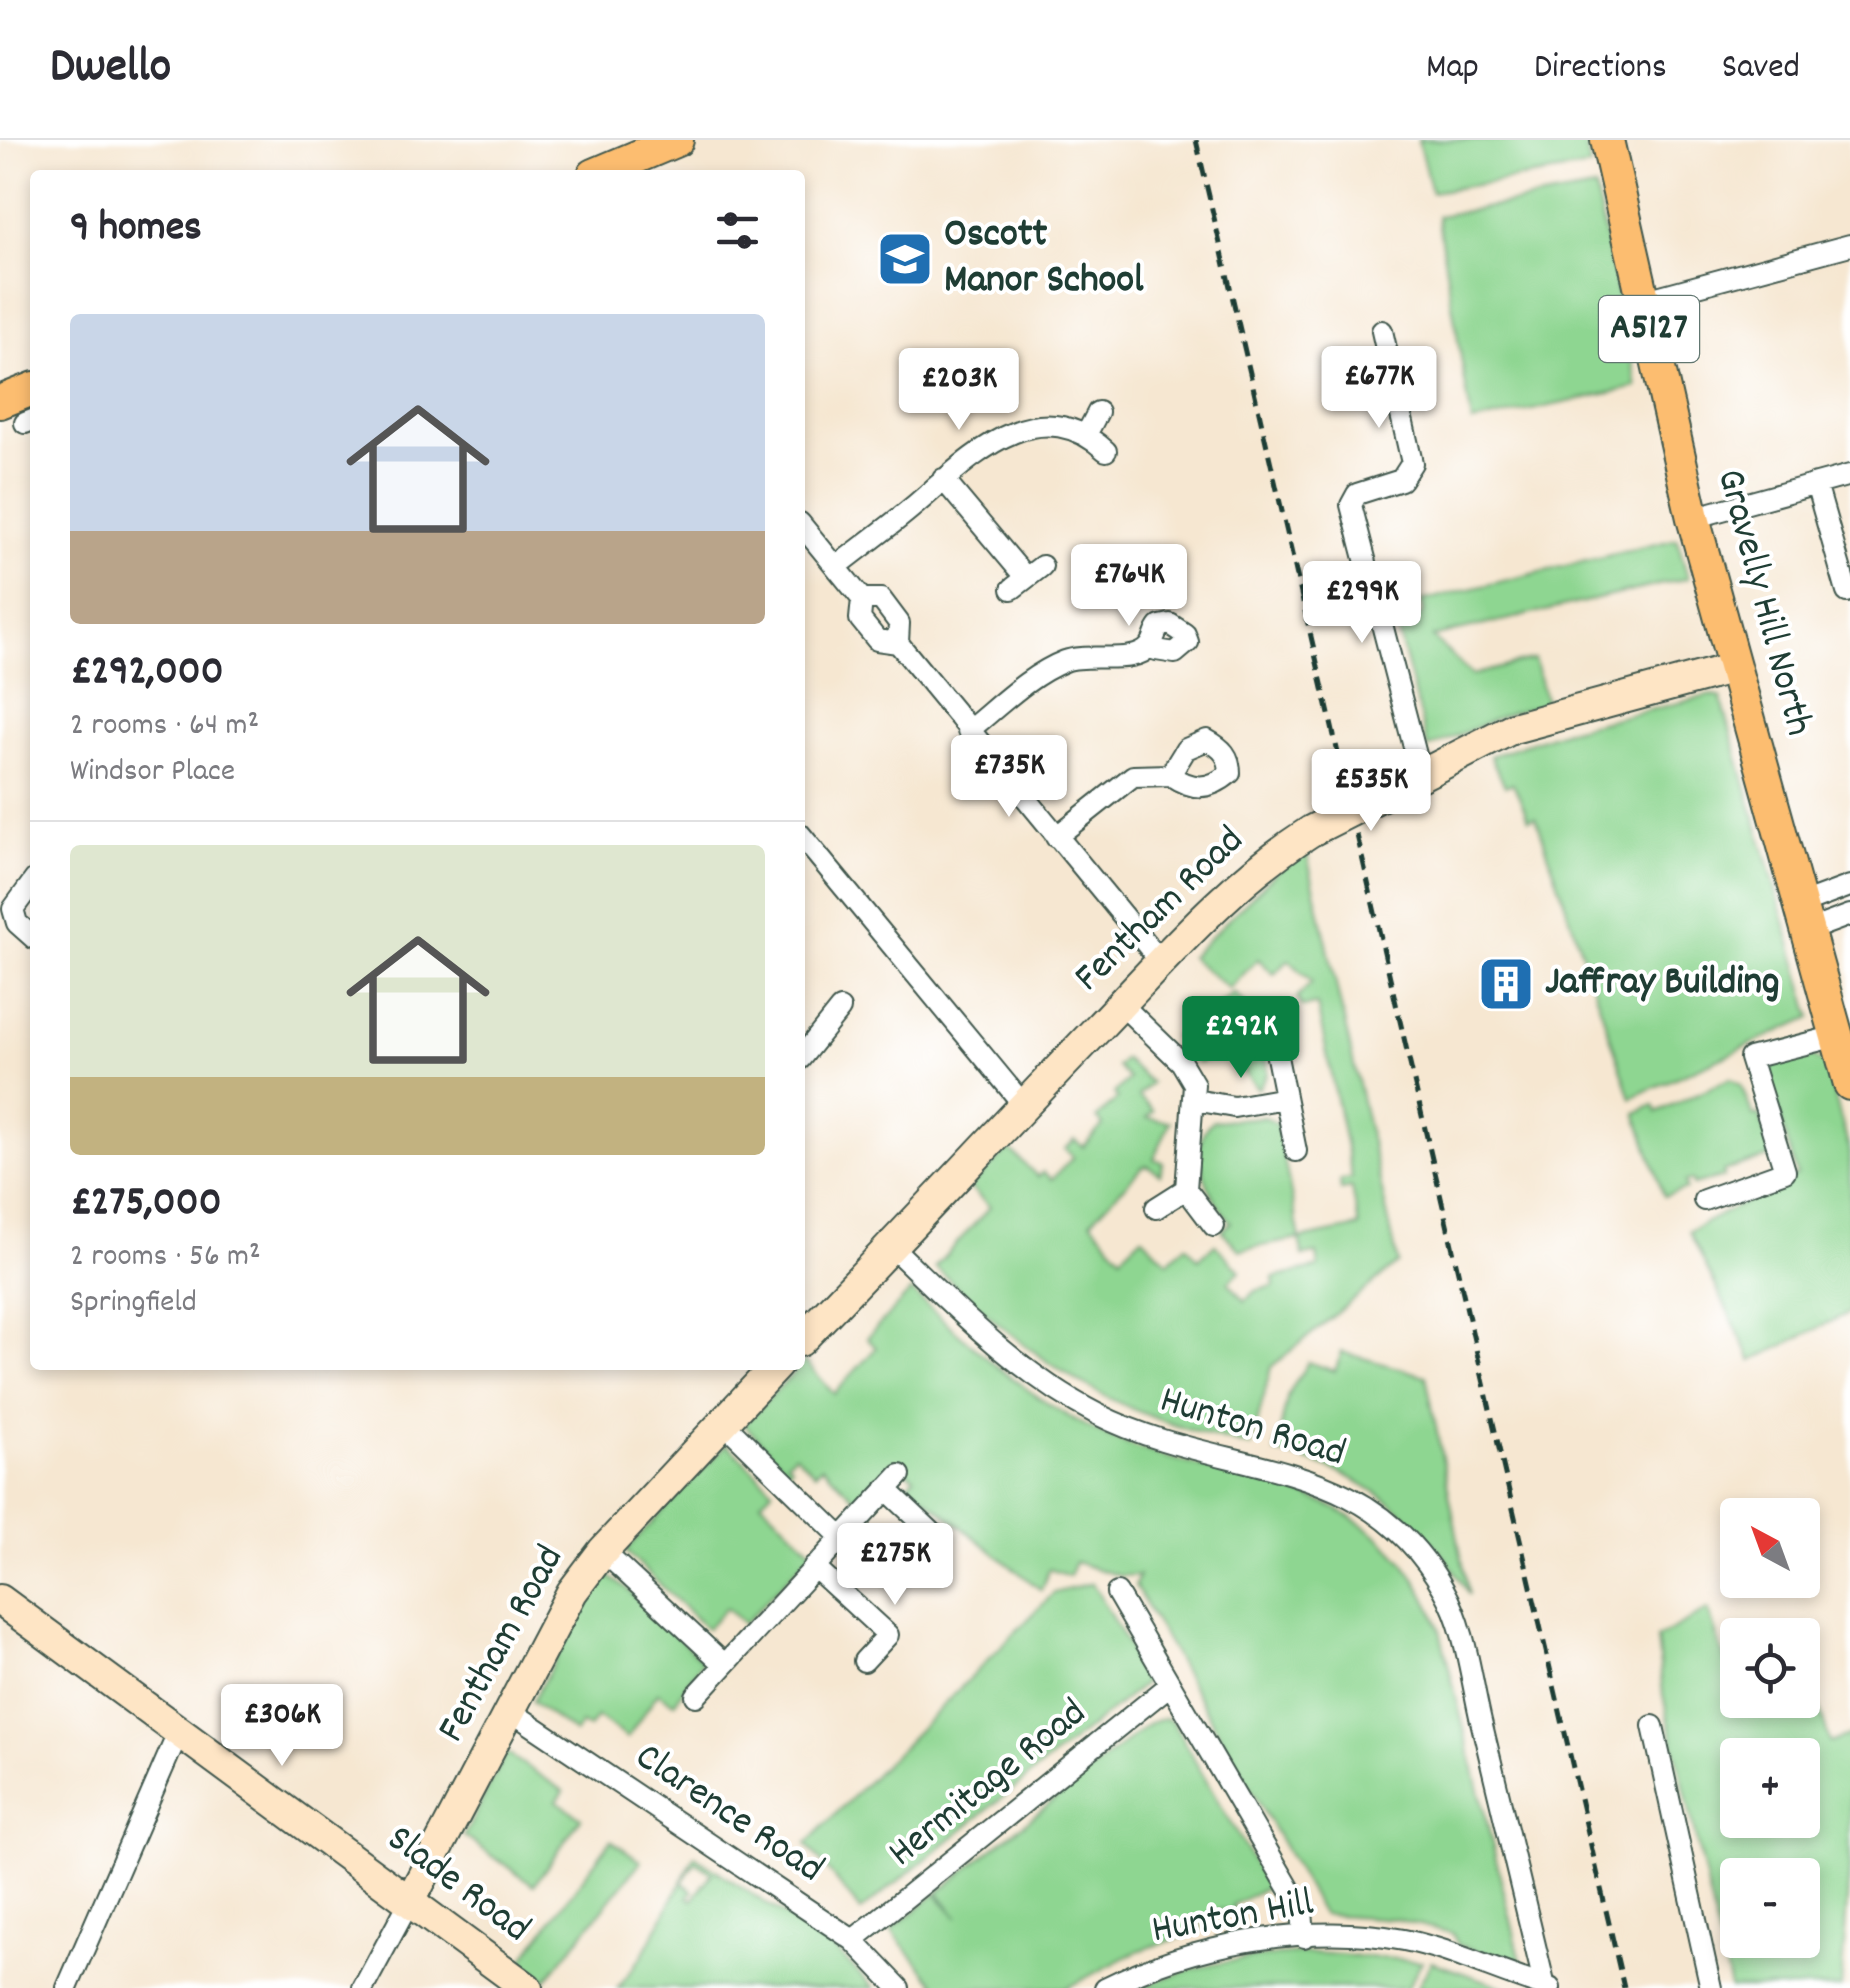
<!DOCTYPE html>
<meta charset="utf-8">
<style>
body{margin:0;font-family:Dekko,sans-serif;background:#f7f7f7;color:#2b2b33;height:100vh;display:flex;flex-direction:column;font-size:38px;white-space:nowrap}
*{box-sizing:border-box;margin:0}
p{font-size:32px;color:#7c7c81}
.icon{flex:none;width:55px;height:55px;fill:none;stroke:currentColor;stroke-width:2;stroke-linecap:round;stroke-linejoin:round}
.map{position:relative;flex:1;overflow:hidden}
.side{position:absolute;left:30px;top:30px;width:775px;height:1200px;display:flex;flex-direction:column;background:#fff;border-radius:10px;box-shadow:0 5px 15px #0003}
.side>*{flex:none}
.needle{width:65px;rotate:319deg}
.fabs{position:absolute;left:1720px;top:1358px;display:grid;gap:20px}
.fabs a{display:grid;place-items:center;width:100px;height:100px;border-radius:10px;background:#fff;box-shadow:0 5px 15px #0003;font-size:50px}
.price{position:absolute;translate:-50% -85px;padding:0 22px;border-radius:10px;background:#fff;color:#222;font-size:32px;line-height:65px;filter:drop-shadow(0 2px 5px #0008)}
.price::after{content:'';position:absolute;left:50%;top:60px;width:30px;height:22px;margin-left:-15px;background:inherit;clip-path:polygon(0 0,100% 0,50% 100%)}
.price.on{background:#0b8043;color:#fff}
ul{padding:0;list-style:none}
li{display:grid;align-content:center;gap:20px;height:530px;padding:0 40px}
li+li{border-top:2px solid #e1e1e2}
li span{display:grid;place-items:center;height:310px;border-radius:10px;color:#555}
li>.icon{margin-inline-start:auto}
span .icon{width:180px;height:180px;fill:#fffc;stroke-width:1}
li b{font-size:42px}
h2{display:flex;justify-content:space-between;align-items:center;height:120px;padding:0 40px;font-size:42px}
header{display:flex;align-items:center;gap:60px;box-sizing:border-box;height:140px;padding:0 50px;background:#fff;border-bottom:2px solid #e1e1e2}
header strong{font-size:48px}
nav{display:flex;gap:55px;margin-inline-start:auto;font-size:35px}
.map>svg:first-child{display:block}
</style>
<header>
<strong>Dwello</strong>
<nav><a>Map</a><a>Directions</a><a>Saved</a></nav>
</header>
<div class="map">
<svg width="1850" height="1848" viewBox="0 0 1850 1848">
<rect width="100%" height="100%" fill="#fff"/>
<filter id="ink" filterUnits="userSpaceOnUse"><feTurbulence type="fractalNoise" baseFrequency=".01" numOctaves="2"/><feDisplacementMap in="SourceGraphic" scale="20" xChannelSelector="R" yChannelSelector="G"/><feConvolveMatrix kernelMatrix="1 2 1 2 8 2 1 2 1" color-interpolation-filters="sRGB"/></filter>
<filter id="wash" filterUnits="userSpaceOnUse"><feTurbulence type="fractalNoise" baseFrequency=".0048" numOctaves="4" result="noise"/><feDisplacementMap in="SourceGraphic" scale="40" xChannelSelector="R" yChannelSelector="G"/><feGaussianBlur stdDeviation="2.25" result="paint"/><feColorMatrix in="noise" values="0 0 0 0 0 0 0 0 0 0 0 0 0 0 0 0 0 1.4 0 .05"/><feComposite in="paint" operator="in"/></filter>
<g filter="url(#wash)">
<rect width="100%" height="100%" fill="#f6e7d1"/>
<!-- green -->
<path fill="#8ed691" stroke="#568a62" stroke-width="2.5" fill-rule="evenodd" d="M1418 0H1585L1590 27 1431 52Z
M1595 49 1637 247 1472 283 1437 76Z
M1677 399 1688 438 1432 497 1472 535 1534 519 1546 563 1507 574 1428 608 1396 484 1418 478 1424 472 1421 461Z
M1712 555 1721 558 1812 877 1631 958 1536 677 1529 679 1513 643 1505 646 1490 616 1566 590Z
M1306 710 1398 1123 1271 1227 1251 1307C1103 1271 1045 1229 935 1127L990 1067 969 1047 1009 1009 1038 1037 1043 1032 1052 1039 1073 1017 1065 1009 1075 1000 1083 1007 1103 985 1097 978 1118 958 1114 954 1129 939 1117 927 1124 919 1151 943 1138 956 1153 971 1147 978 1170 982 1154 1019 1163 1022 1160 1034 1147 1025 1142 1027 1091 1081 1121 1116 1142 1096 1168 1122 1186 1105 1199 1119 1215 1104 1240 1131 1228 1142 1245 1161 1255 1151 1275 1146 1274 1138 1319 1127 1317 1114 1303 1116 1299 1099 1240 1110 1222 1091 1231 1082C1210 1060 1185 1006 1212 981L1264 977 1277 984 1300 1099 1359 1087 1352 1048 1341 1050 1340 1041 1352 1038 1317 865 1302 867 1297 858 1312 842 1289 820 1274 834 1258 819 1229 849 1190 817 1285 724Z
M1234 853 1257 876 1268 933 1258 949 1219 903 1199 923 1173 895 1184 901 1195 889 1201 894 1210 885 1203 877Z
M1810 915 1826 925 1850 1012V1172L1752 1221 1689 1091 1797 1035 1768 936 1774 925Z
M1731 938 1741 945 1753 976 1760 975 1772 1016 1723 1031 1724 1037 1693 1045 1692 1040 1685 1042 1686 1049 1664 1056 1636 973 1654 965 1657 972Z
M911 1151C969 1203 1022 1254 1092 1289 1222 1354 1379 1323 1439 1487L1522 1825 1458 1805 1452 1793 1395 1779 1322 1774 1135 1446 1139 1435 1120 1436 1075 1422 1069 1436 1049 1429 1041 1450 908 1344 914 1337 896 1322 858 1361 822 1326 815 1333 795 1314 787 1321 791 1326 788 1330 744 1284 805 1221 834 1254 876 1208 867 1198Z
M1342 1212 1426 1236 1469 1455C1426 1378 1361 1329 1275 1313L1288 1255 1308 1222 1335 1231Z
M727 1304 773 1349 761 1361 813 1411 744 1484 726 1468 706 1489 625 1411Z
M603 1433 625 1447 703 1521 674 1563 658 1553 627 1598 597 1577 589 1588 581 1584 575 1593 532 1562Z
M1092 1443 1142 1530 1144 1544 861 1771 806 1704 1054 1453Z
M1708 1470 1730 1536 1737 1534 1738 1560H1802L1803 1513 1830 1603 1850 1595V1718L1841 1848H1730L1663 1555 1657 1498ZM1738 1615H1802V1680H1738ZM1738 1735H1802V1800H1738Z
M1164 1578 1172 1581 1267 1747 1233 1765 1234 1770H1219L1199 1780 1201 1791 1138 1811 1066 1848H931L936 1844 891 1790 936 1754 958 1778 938 1752 1150 1583Z
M506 1613 564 1651 557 1661 581 1678 534 1745 464 1696Z
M611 1700 641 1721 546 1840 521 1822Z
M695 1716 833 1808 874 1848H618L643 1815ZM696 1722 712 1733 693 1760 688 1757 693 1751 682 1742Z
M1317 1813 1422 1821 1407 1848H1141C1196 1822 1257 1816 1317 1813Z
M1431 1822 1507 1848H1417Z"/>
</g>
<g filter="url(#ink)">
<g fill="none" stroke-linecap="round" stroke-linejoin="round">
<!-- street casing -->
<g stroke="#3f564c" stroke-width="24">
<path id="street" d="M1642 161 1850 105
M1382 191 1412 323 1401 340 1357 354 1351 365 1421 634
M1362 231 1389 225
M25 283 35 279
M1087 293 1098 272
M943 339 1026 438
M1816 344 1847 452
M1693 378 1850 335
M800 383 862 459 860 479 877 500 898 503 1161 822
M836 427C860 408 885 390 909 370 964 325 1033 244 1106 311
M1012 449 1042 426
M862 459H881L899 483 898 503
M968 591C998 567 1029 535 1065 521 1088 512 1135 526 1150 506 1155 500 1154 493 1160 486L1170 484 1185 494 1188 502 1175 513 1156 510 1152 505
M800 694 1022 963
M1056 697 1133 636 1170 635 1186 609 1207 600C1222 608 1230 616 1230 633 1209 651 1192 650 1170 635
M35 739 13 769 17 783 35 799
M1799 765 1850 746
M1807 791 1850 775
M1121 864 1181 922 1194 944 1186 1049 1214 1086
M1275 907 1296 1011
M800 919 840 869
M1195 960 1234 967 1285 958
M1704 1060 1785 1031 1750 918 1837 896
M1156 1068 1186 1049
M892 1107C956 1168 1017 1233 1097 1274 1222 1338 1366 1309 1444 1450 1466 1488 1471 1539 1481 1581 1502 1670 1524 1758 1545 1847
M722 1281 841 1397
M886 1349 937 1397
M603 1411 724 1524
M814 1427 888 1495 864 1521
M1117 1453 1302 1770 1304 1797
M696 1556 900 1335
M509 1570 853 1800 899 1848
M1653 1586 1711 1848
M853 1800 1170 1545
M67 1848 179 1591
M363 1848 411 1759
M1105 1848C1191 1804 1307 1782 1404 1800 1454 1810 1501 1834 1550 1848"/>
</g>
<!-- secondary casing -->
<g stroke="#3f564c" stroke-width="34">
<path id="secondary" d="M1404 644 1513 588 1734 528
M800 1201C901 1097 999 991 1099 887 1166 817 1229 743 1311 691
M0 1460 527 1848
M411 1759 572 1452 603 1411 777 1225"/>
</g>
<!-- primary casing -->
<g stroke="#3f564c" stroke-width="36">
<path id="primary" d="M1607 0 1693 378 1850 944
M594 35 677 0
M0 262 35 248"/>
</g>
<!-- street -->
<use href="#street" stroke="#fff" stroke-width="20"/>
<!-- secondary -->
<use href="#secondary" stroke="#fee5c5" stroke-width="30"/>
<!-- primary -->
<use href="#primary" stroke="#fcbd6f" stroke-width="32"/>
<!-- rail -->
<path stroke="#1f3d34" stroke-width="5" stroke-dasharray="15 8" stroke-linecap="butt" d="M1196 0 1624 1848"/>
<!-- secondary-bridge casing -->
<g stroke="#3f564c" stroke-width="34" stroke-linecap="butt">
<path id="secondary-bridge" d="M1311 691 1404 644"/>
</g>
<!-- secondary-bridge -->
<use href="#secondary-bridge" stroke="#fee5c5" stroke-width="30"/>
</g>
</g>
<!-- icons -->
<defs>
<g id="school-square" transform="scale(2.875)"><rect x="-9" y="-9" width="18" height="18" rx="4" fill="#1f6fb2" stroke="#fff"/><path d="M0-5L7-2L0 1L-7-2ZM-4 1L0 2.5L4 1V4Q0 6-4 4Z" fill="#fff"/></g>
<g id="building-square" transform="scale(2.875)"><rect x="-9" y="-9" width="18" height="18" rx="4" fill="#1f6fb2" stroke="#fff"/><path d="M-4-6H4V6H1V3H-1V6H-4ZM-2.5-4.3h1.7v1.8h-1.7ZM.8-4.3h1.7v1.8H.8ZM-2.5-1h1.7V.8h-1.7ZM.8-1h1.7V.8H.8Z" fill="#fff"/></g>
</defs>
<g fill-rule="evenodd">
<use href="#school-square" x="905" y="119"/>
<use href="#building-square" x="1506" y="844"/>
</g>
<g text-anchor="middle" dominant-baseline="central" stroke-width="8" stroke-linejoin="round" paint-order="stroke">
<!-- shield labels -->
<rect fill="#fff" stroke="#627771" stroke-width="2.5" x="1599" y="156" width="100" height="66" rx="8"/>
<g font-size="38" font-weight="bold" fill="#1f3d34">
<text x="1649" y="189">A5127</text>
</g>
<!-- poi labels -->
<g font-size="40" font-weight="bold" fill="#1f3d34" stroke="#fff" text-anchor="start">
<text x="944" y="96">Oscott<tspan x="944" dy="46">Manor School</tspan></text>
<text x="1545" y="844">Jaffray Building</text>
</g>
<!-- street labels -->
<g font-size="40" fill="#1f3d34" stroke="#fff">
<text transform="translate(1762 463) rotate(75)">Gravelly Hill North</text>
<text transform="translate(1161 771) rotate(-44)">Fentham Road</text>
<text transform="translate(1252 1289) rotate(17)">Hunton Road</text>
<text transform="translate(503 1505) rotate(-61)">Fentham Road</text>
<text transform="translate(989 1645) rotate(-39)">Hermitage Road</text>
<text transform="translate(728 1675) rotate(34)">Clarence Road</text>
<text transform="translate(457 1746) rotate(37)">Slade Road</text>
<text transform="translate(1233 1779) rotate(-10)">Hunton Hill</text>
</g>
</g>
</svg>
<div class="fabs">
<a><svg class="needle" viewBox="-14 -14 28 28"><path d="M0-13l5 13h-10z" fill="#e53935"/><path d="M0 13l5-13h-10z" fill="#7c7c81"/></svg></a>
<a><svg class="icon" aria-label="locate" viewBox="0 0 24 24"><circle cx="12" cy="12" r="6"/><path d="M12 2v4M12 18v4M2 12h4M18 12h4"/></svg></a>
<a>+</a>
<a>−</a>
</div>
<b class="price" style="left:1379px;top:291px">£677K</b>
<b class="price" style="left:959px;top:293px">£203K</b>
<b class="price" style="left:1129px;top:489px">£764K</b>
<b class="price" style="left:1362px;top:506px">£299K</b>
<b class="price" style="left:1009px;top:680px">£735K</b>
<b class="price" style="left:1371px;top:694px">£535K</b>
<b class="price on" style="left:1241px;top:941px">£292K</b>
<b class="price" style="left:895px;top:1468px">£275K</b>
<b class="price" style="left:282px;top:1629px">£306K</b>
<section class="side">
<h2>9 homes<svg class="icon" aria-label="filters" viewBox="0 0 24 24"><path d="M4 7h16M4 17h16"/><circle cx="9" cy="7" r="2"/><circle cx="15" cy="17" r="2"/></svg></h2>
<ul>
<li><span style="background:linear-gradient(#c9d6e8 70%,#b9a48a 0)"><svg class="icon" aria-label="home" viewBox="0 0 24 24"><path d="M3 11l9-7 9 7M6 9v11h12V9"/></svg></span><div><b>£292,000</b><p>2 rooms · 64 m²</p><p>Windsor Place</p></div></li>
<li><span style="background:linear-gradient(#dfe7d0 75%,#c2b280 0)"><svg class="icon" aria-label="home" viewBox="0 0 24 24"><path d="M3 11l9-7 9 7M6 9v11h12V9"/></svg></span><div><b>£275,000</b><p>2 rooms · 56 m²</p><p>Springfield</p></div></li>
</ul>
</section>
</div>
